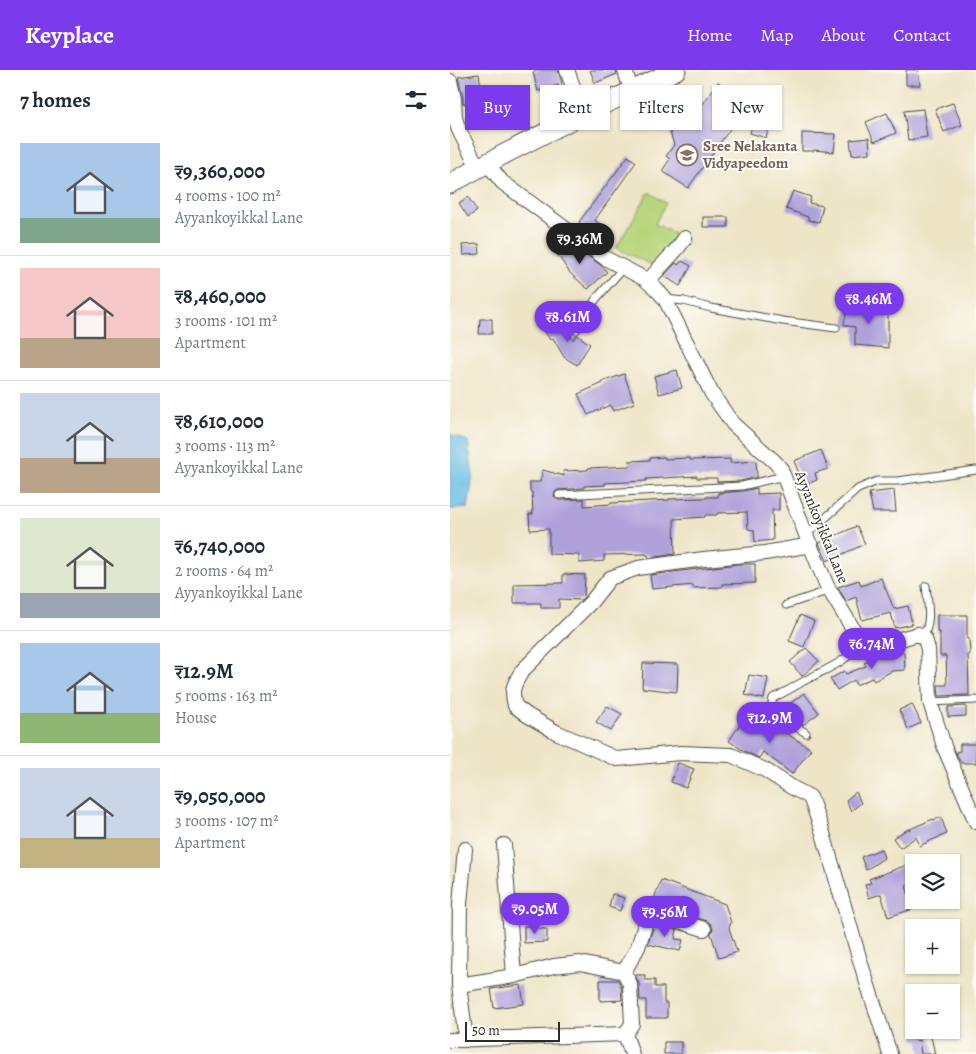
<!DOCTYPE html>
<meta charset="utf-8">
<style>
body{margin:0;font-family:Alegreya,serif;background:#f2f2f3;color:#1f2937;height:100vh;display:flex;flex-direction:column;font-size:19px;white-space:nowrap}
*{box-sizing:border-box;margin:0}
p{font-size:16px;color:#747a83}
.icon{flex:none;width:28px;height:28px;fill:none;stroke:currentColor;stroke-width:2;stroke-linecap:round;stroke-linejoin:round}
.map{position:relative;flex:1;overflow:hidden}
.sheet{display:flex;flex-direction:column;background:#fff;width:450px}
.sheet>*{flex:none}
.banner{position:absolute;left:15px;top:15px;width:435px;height:45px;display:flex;gap:10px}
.tools{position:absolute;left:455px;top:784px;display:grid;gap:10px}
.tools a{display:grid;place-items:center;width:55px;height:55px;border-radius:0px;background:#fff;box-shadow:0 1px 4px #0004;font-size:25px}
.scale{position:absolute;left:15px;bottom:12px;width:95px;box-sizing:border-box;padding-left:5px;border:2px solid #2b2b2b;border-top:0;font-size:14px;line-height:18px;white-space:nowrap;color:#2b2b2b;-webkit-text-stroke:4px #fdfcf7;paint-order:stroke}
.price{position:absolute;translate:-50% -42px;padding:0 11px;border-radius:18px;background:#7c3aed;color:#fff;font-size:16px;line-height:32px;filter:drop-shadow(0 1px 2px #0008)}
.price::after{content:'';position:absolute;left:50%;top:30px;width:15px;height:11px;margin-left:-8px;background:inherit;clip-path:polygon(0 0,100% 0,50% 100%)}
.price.selected{background:#222;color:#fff}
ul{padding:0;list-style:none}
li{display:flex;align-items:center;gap:15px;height:125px;padding:0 20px}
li+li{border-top:1px solid #e0e1e3}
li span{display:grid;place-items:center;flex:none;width:140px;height:100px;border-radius:0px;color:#555}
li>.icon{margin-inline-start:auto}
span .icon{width:60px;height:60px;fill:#fffc;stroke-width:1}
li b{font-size:21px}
h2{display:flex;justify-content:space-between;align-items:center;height:60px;padding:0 20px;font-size:21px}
.pill{padding:0 18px;border-radius:0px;background:#fff;box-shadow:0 1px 4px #0004;font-size:18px;line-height:45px}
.pill.selected{background:#7c3aed;color:#fff}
header{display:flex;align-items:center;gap:30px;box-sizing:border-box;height:70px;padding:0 25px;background:#7c3aed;color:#fff}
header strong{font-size:24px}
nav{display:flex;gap:28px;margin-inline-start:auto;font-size:18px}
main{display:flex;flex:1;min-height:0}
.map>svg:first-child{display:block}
</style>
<header>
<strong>Keyplace</strong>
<nav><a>Home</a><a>Map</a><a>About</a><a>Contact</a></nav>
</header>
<main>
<section class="sheet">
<h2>7 homes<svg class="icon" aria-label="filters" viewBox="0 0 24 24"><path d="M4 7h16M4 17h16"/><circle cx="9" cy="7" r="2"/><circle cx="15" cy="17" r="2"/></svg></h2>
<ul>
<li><span style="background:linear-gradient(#a9c7e8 75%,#7fa58c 0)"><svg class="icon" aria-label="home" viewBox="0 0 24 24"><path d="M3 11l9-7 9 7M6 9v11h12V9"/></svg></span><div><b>₹9,360,000</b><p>4 rooms · 100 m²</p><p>Ayyankoyikkal Lane</p></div></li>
<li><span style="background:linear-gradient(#f6c9c9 70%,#b9a48a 0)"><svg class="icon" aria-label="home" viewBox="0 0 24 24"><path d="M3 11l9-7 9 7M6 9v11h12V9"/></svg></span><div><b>₹8,460,000</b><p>3 rooms · 101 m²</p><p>Apartment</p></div></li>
<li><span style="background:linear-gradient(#c9d6e8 65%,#b9a48a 0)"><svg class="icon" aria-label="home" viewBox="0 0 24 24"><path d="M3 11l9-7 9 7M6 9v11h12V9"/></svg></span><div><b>₹8,610,000</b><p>3 rooms · 113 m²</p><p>Ayyankoyikkal Lane</p></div></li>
<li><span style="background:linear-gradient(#dfe7d0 75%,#9aa5b1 0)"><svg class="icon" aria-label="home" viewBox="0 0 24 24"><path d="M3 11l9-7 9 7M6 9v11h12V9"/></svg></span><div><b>₹6,740,000</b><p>2 rooms · 64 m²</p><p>Ayyankoyikkal Lane</p></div></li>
<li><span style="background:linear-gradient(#a9c7e8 70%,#8fb573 0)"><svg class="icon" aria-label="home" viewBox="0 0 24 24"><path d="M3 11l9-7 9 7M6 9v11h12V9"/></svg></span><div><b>₹12.9M</b><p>5 rooms · 163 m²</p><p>House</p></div></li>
<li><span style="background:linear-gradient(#c9d6e8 70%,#c2b280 0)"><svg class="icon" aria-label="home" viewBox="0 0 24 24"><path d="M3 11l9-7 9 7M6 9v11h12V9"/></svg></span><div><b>₹9,050,000</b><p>3 rooms · 107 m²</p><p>Apartment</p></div></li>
</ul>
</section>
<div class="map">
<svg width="526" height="984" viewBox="0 0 526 984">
<rect width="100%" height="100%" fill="#fdfcf7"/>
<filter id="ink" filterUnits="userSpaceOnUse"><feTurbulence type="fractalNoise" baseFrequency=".02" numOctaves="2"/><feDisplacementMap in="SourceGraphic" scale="10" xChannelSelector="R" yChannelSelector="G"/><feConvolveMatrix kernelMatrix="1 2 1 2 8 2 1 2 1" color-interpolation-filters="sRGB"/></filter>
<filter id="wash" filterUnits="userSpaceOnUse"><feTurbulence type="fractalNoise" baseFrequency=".0096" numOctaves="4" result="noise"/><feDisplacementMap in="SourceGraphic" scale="20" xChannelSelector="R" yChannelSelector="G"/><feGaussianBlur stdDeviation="1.12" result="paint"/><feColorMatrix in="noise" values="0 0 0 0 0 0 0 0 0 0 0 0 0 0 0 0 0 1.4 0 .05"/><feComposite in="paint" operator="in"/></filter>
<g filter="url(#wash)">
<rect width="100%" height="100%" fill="#eee5c7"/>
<!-- green -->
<path fill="#b7d57c" stroke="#718054" d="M199 122 216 133 205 154 228 165 204 196 166 178Z"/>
<!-- water -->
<path fill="#67bde4" stroke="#497488" d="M0 364 18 371 23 405 18 438 0 439Z"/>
<g id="blocks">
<!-- building -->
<path fill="#afa1da" d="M88 0H108L112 14 88 21 83 2Z
M140 0H166L167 4 145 13Z
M456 0H468L470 15H456Z
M29 4 36 46V56L21 57 20 33 13 34V27L8 7Z
M268 12 287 26 283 33 295 38 238 118 212 101 220 89 216 86 224 75 216 50 229 46 234 61Z
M503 33 512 55 494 62 485 39Z
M473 39 477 67 458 70 454 41Z
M437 43 446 63 424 72 416 52Z
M304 48 321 52 316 68 300 63Z
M352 63 386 64 384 82 364 80V81H352Z
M419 68 420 83 402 85 400 70Z
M178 86 186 92 145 150 154 159 145 167 129 152Z
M343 121 361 127 359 133 373 136 369 152 358 150V147L336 139Z
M18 127 27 141 18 147 9 133Z
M253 147H278V157H253Z
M116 170 152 196 157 202 138 219 120 203 105 181Z
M29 174 30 184 13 185 12 175Z
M232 191 241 196 230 216 214 206 226 193 228 195Z
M405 235H438V278L405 275V257L394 255 397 238 405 239Z
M30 249H42V264H29Z
M112 252 123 270 127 265 140 274 127 295 114 287 103 268 100 270 95 262Z
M227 300 232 318 209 324 204 306Z
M174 304 184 333 163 341 160 335 138 345 128 324 153 313 152 312Z
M371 380 378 399 365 403 367 410 354 415 344 391Z
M215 387V389L240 388V390L280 389V393L306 391 307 407 291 411 267 412V408H247V406L196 409V411L155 413V415L134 416V418L108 420 105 422 104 427 109 430 134 429V436L161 434V433L219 430V429L256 428V427H268V423L292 421 307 418V424L329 423V440H322L323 470 305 472 304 460 298 459 297 442 267 443V445H255V447L224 449 225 484 199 488 198 485H196V484L154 485V491L129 493V485L99 484V459L80 460 79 444H83L82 422H80V412H90L93 400 114 406 113 401 138 400V398L180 396 179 391 200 390V388Z
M444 420 446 442H423L419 423Z
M407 456 415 474 377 491 369 473Z
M288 494H305V513L272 514V517L243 518V515L202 519 200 505Z
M113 504 135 505 134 527 131 530 109 529V538H91V533H64V514L113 513Z
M431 508 444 539 458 536 462 554 445 558 441 543 412 550 406 527 396 531 388 517 409 510 411 516Z
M350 545 364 551 354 577 339 571Z
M487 545H517V569H519L520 584H518L519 625 489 626 488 615H497L496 586H490V562H487Z
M356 578 369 591 352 606 340 592Z
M454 582 455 600 442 601 424 611 422 608 406 615 404 610 387 620 380 609 394 601 396 604 416 596 414 593 430 584Z
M193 593 228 594 227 622 192 618Z
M299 605 318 608 314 629 295 625Z
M354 623 369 643 353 655 348 652 337 636Z
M462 634 471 653 458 659 449 640Z
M157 636 172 644 161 661 146 652Z
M516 636V646L498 647V637Z
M293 650 309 659 315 650 361 679 342 704 313 682 309 688 294 681 279 671Z
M510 674H526V693H511L506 683V682L510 681Z
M228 693 244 699 236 718 221 712Z
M406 722 411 733 401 741 396 730Z
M491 747 497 764 482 770 470 776 466 767 450 778 443 768 458 759V760L483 749V750Z
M431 779 434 788 416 800 411 787Z
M457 795 464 812 456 816 463 839 438 847 431 824 419 828 415 814 421 813 419 809Z
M211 810 275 834 281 853 279 858 287 882 269 888 261 864 263 858 260 853 257 851 202 834Z
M162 824 174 828 170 841 159 837Z
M205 853 227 860 225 869 233 870 230 881 198 874Z
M74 856H88L89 859H97V872L74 873Z
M185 905H195V910H205V917H214V933H217V948H196V930H190L189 913Z
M150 910H168L171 916 172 930 150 931Z
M71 915 74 934 44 938 41 919Z
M463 960H494V964L481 967 485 984H471L469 970 465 971Z
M214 972H231V984H214Z"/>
</g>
</g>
<g filter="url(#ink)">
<use href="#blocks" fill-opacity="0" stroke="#484742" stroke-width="1"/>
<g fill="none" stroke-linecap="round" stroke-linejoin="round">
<!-- service casing -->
<g stroke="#484742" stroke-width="9">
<path id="service" d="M215 229 234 231 261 238 333 251 386 258
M126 260 146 229 173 198
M109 425 292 416 334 406
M356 465 408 419 427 411H448L526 400
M336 535 380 520
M473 568C482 550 478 535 476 516
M480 632 526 630
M356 663 326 644C322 639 321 634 323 628 334 623 344 617 354 611 374 600 398 592 411 572"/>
</g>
<!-- minor casing -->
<g stroke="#484742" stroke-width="16">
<path id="minor" d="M117 0 133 44
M175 0 181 21
M0 11 4 29 5 48 9 60 23 88 29 97
M37 93 52 112 155 188 195 209 209 222 215 229 262 324 283 354 325 392 331 399 356 465 377 516 411 572 415 576 422 577 468 564 475 569 478 579 480 632 495 679 526 752
M198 212C209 196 225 184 235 168
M361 475 315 483 254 489 188 498 160 508 141 532 72 601C63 616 61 619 65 636L77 645 106 662 167 689 230 683 281 685 315 700 343 718 360 727 372 760 411 894 440 984
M54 775 64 906
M15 779 10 834 9 915 16 970
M174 902 188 877 198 846 203 843 254 859
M9 915 64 906 104 896 130 893 174 902 180 914 182 954 175 964 182 984
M0 970 175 964"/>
</g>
<!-- secondary casing -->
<g stroke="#484742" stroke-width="21">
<path id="secondary" d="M0 114C73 72 150 36 226 0"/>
</g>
<!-- service -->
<use href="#service" stroke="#fff" stroke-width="7"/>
<!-- minor -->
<use href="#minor" stroke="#fff" stroke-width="14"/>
<!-- secondary -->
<use href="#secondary" stroke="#fff" stroke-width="19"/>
</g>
</g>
<!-- icons -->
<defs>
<g id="school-ring" transform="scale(1.125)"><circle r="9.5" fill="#fdfcf7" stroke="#8d6e63" stroke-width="1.5"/><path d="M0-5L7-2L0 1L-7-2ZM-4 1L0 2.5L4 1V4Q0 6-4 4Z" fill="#8d6e63"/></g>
</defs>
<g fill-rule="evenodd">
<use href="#school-ring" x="237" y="85"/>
</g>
<g text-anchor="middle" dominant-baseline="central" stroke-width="4" stroke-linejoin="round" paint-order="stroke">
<!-- education labels -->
<g font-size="15" font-weight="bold" fill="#785e54" stroke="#fdfcf7" text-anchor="start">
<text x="253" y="76">Sree Nelakanta<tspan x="253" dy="17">Vidyapeedom</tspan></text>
</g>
<!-- street labels -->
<g font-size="15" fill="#2b2b2b" stroke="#fdfcf7">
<text transform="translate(372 457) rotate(68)">Ayyankoyikkal Lane</text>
</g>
</g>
</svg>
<div class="tools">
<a><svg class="icon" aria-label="layers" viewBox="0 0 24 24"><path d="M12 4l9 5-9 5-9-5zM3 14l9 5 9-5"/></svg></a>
<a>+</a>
<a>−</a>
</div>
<div class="scale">50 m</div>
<b class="price selected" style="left:130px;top:195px">₹9.36M</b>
<b class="price" style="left:419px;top:255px">₹8.46M</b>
<b class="price" style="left:118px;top:273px">₹8.61M</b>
<b class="price" style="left:422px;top:600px">₹6.74M</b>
<b class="price" style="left:320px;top:674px">₹12.9M</b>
<b class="price" style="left:85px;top:865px">₹9.05M</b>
<b class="price" style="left:215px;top:868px">₹9.56M</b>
<div class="banner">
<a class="pill selected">Buy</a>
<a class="pill">Rent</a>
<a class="pill">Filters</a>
<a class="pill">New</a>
</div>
</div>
</main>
